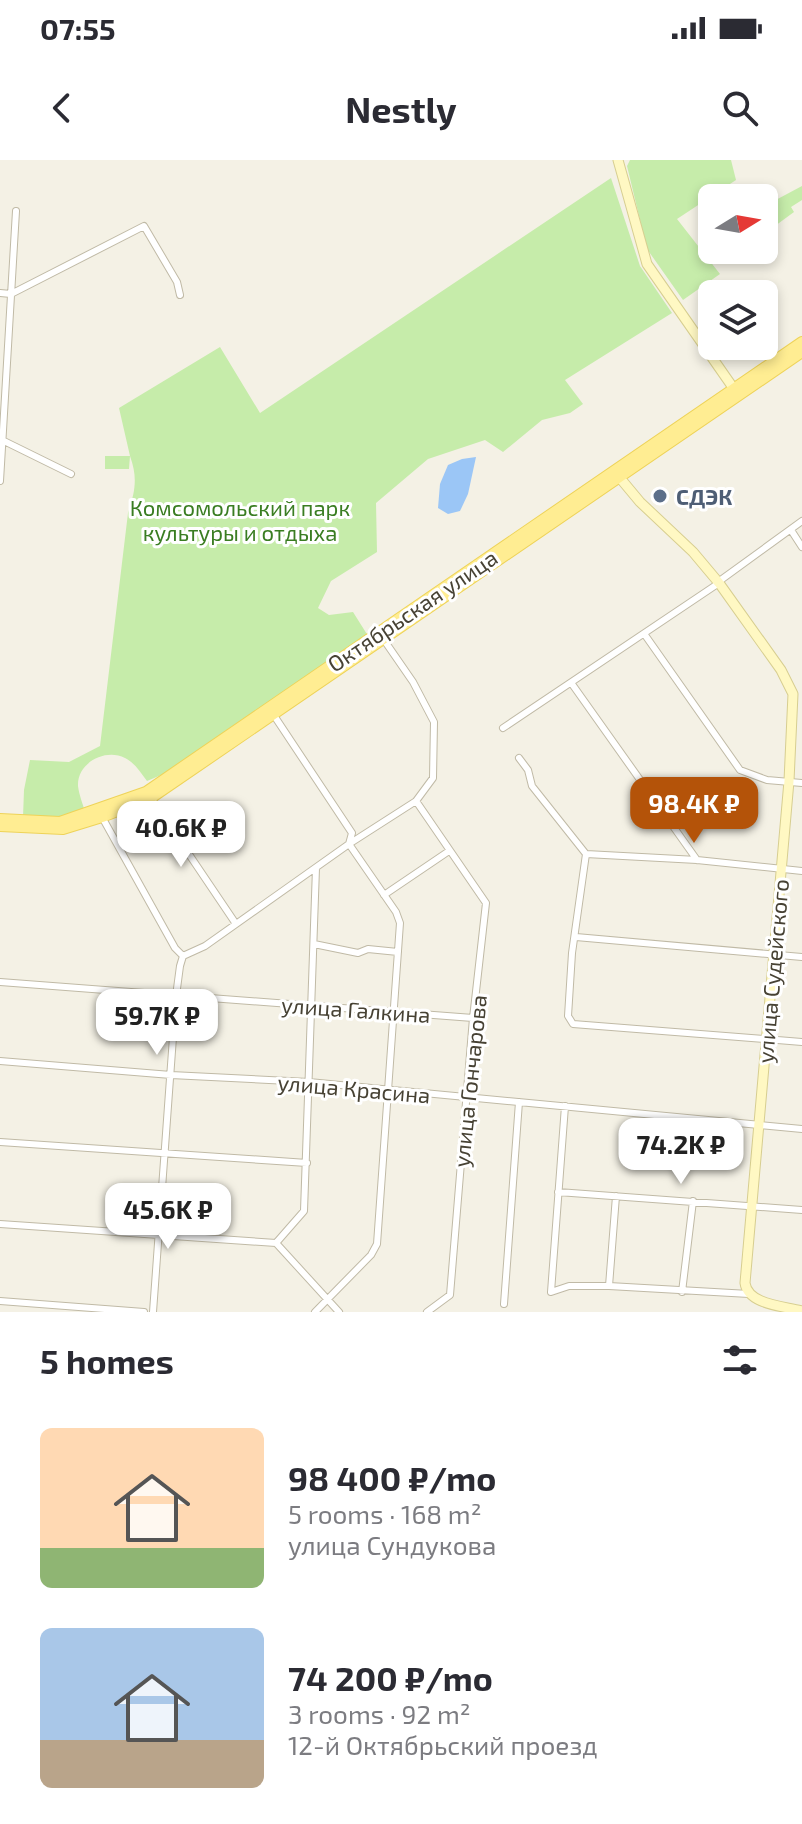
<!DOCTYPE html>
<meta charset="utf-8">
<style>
body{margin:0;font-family:"Exo 2",sans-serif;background:#f2f2f3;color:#2b2b33;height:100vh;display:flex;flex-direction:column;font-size:30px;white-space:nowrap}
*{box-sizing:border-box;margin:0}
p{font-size:26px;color:#7c7c81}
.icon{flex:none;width:44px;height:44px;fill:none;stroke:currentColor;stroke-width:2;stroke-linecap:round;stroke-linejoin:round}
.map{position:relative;height:1152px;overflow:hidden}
.side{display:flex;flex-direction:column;background:#fff;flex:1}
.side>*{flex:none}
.needle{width:52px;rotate:79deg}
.tools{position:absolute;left:698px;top:24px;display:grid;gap:16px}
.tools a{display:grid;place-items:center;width:80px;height:80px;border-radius:12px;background:#fff;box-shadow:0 4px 12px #0003;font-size:40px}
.price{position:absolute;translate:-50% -68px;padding:0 18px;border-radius:16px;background:#fff;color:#222;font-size:26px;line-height:52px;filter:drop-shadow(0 2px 4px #0008)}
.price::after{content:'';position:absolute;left:50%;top:48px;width:24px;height:18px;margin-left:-12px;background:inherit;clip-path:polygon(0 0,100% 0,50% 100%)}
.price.selected{background:#b45309;color:#fff}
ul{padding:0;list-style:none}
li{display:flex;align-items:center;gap:24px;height:200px;padding:0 40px}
li span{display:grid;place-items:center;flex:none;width:224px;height:160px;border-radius:12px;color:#555}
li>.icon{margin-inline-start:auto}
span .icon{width:96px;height:96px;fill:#fffc;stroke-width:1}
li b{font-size:34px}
h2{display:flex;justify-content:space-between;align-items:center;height:96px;padding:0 40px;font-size:34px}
.status{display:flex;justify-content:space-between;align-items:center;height:56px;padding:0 40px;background:#fff;direction:ltr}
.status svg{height:22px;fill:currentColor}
header{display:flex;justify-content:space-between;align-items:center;height:104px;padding:0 40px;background:#fff;font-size:36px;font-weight:700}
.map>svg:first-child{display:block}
</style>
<div class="status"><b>07:55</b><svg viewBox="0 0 49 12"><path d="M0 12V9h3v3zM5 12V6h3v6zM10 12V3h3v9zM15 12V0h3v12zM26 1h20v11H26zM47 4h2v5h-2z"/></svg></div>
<header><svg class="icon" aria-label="back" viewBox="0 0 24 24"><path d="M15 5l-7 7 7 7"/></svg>Nestly<svg class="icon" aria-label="search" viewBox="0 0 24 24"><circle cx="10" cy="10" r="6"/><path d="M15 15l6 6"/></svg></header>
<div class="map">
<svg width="802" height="1152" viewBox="0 0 802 1152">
<rect width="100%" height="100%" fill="#f4f1e5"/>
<!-- green -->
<path fill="#c6ecaa" d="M630 0H731L736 20 677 59 720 114 683 140 647 89 627 6Z
M611 18 640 106 672 153 565 220 583 244 570 253 542 260 503 292 485 280 428 299 376 343 377 392 331 421 318 448 329 455 353 452 370 479 241 560 166 613 147 621C141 613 135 603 125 598 105 588 77 603 78 626 79 635 83 644 85 652L60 659 23 657 24 630 30 600 69 602 100 586 128 353C135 332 138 318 130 296L129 309H105V296H130L119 248 220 187 260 253Z
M802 26V40L791 47 794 52 764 74V52L772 47V42Z"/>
<!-- water -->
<path fill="#9bc6f6" d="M476 297 468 334 460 351 448 354 438 348 440 324 448 305 462 299Z"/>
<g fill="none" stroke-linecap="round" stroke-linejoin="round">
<!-- street casing -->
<g stroke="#c0baa6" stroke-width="8">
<path id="street" d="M0 133 11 134 144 66 177 122 180 135
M4 281 71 314
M0 321 16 51
M791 370 802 387
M718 422 802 361
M645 475 740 610 767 620 802 623
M572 524 697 700
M273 554 352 673 349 684 396 752 400 763 377 1084 371 1095 315 1152
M503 568 719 423
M519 598 528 610 532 626 586 694 572 793 568 856 573 864 802 882
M151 638 236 764
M416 641 486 743 473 858 450 1135 427 1152
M102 657 175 788 183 796 180 806 176 836 153 1152
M586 694 697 700 802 711
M384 735 449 691
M576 777 802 797
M314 784 358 793 368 789 398 792
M183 796 205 786 349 684 416 641 433 618 434 562 413 522 384 480
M0 822 473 858
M0 901 171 915 309 922 802 969
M565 946 551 1132 569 1126H609L749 1134
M0 982 307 1003
M558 1032 802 1050
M0 1064 276 1083 339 1152
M276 1083 304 1051 316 708
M609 1126 616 1036
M682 1132 693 1041
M0 1141 144 1152
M504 1144 519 942"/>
</g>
<!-- secondary casing -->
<g stroke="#d7ce90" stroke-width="11">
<path id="secondary" d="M618 0 647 104 734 229
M620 318 640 342 693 392 719 423 781 510 793 534 789 621 745 1123C748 1145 784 1146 802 1151"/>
</g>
<!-- primary casing -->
<g stroke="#eed359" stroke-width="12">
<path id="primary" d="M0 659 60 662 146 632 802 182
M0 666 63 669 102 657 151 638 802 192"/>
</g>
<!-- street -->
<use href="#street" stroke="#fff" stroke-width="6"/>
<!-- secondary -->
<use href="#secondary" stroke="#fff8c3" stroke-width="9"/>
<!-- primary -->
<use href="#primary" stroke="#ffed92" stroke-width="10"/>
</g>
<!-- markers -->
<circle fill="#5c6f8a" stroke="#fff" stroke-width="3" cx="660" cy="336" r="8"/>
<g text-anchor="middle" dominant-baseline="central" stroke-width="6" stroke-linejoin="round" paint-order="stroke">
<!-- service labels -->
<g font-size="22" font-weight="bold" fill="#4e5e75" stroke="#fff" text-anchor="start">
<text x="676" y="336">СДЭК</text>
</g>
<!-- park labels -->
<g font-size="22" fill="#3a7d22" stroke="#fff">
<text x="240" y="347">Комсомольский парк<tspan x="240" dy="25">культуры и отдыха</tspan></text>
</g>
<!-- street labels -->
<g font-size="22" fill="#474234" stroke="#fff">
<text transform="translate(412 450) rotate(-34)">Октябрьская улица</text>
<text transform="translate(772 811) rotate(-85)">улица Судейского</text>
<text transform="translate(356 849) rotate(4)">улица Галкина</text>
<text transform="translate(469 921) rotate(-84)">улица Гончарова</text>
<text transform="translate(354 928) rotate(5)">улица Красина</text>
</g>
</g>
</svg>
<div class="tools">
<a><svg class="needle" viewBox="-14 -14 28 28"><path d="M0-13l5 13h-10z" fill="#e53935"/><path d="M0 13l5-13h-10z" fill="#7c7c81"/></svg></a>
<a><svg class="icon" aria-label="layers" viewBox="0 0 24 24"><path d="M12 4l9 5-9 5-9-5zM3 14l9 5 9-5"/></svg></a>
</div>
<b class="price selected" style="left:694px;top:685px">98.4K ₽</b>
<b class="price" style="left:181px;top:709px">40.6K ₽</b>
<b class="price" style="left:157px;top:897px">59.7K ₽</b>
<b class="price" style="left:681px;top:1026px">74.2K ₽</b>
<b class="price" style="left:168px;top:1091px">45.6K ₽</b>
</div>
<section class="side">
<h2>5 homes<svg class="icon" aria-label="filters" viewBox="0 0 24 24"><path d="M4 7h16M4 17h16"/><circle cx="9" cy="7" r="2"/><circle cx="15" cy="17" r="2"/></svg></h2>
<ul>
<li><span style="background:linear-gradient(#ffd9b3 75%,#8fb573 0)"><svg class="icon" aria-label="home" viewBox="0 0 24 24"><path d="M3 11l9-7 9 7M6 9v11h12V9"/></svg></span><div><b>98 400 ₽/mo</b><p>5 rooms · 168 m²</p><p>улица Сундукова</p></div></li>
<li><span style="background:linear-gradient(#a9c7e8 70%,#b9a48a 0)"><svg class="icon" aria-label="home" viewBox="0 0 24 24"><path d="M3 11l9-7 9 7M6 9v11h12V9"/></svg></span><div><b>74 200 ₽/mo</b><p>3 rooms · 92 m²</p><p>12-й Октябрьский проезд</p></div></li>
</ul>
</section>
